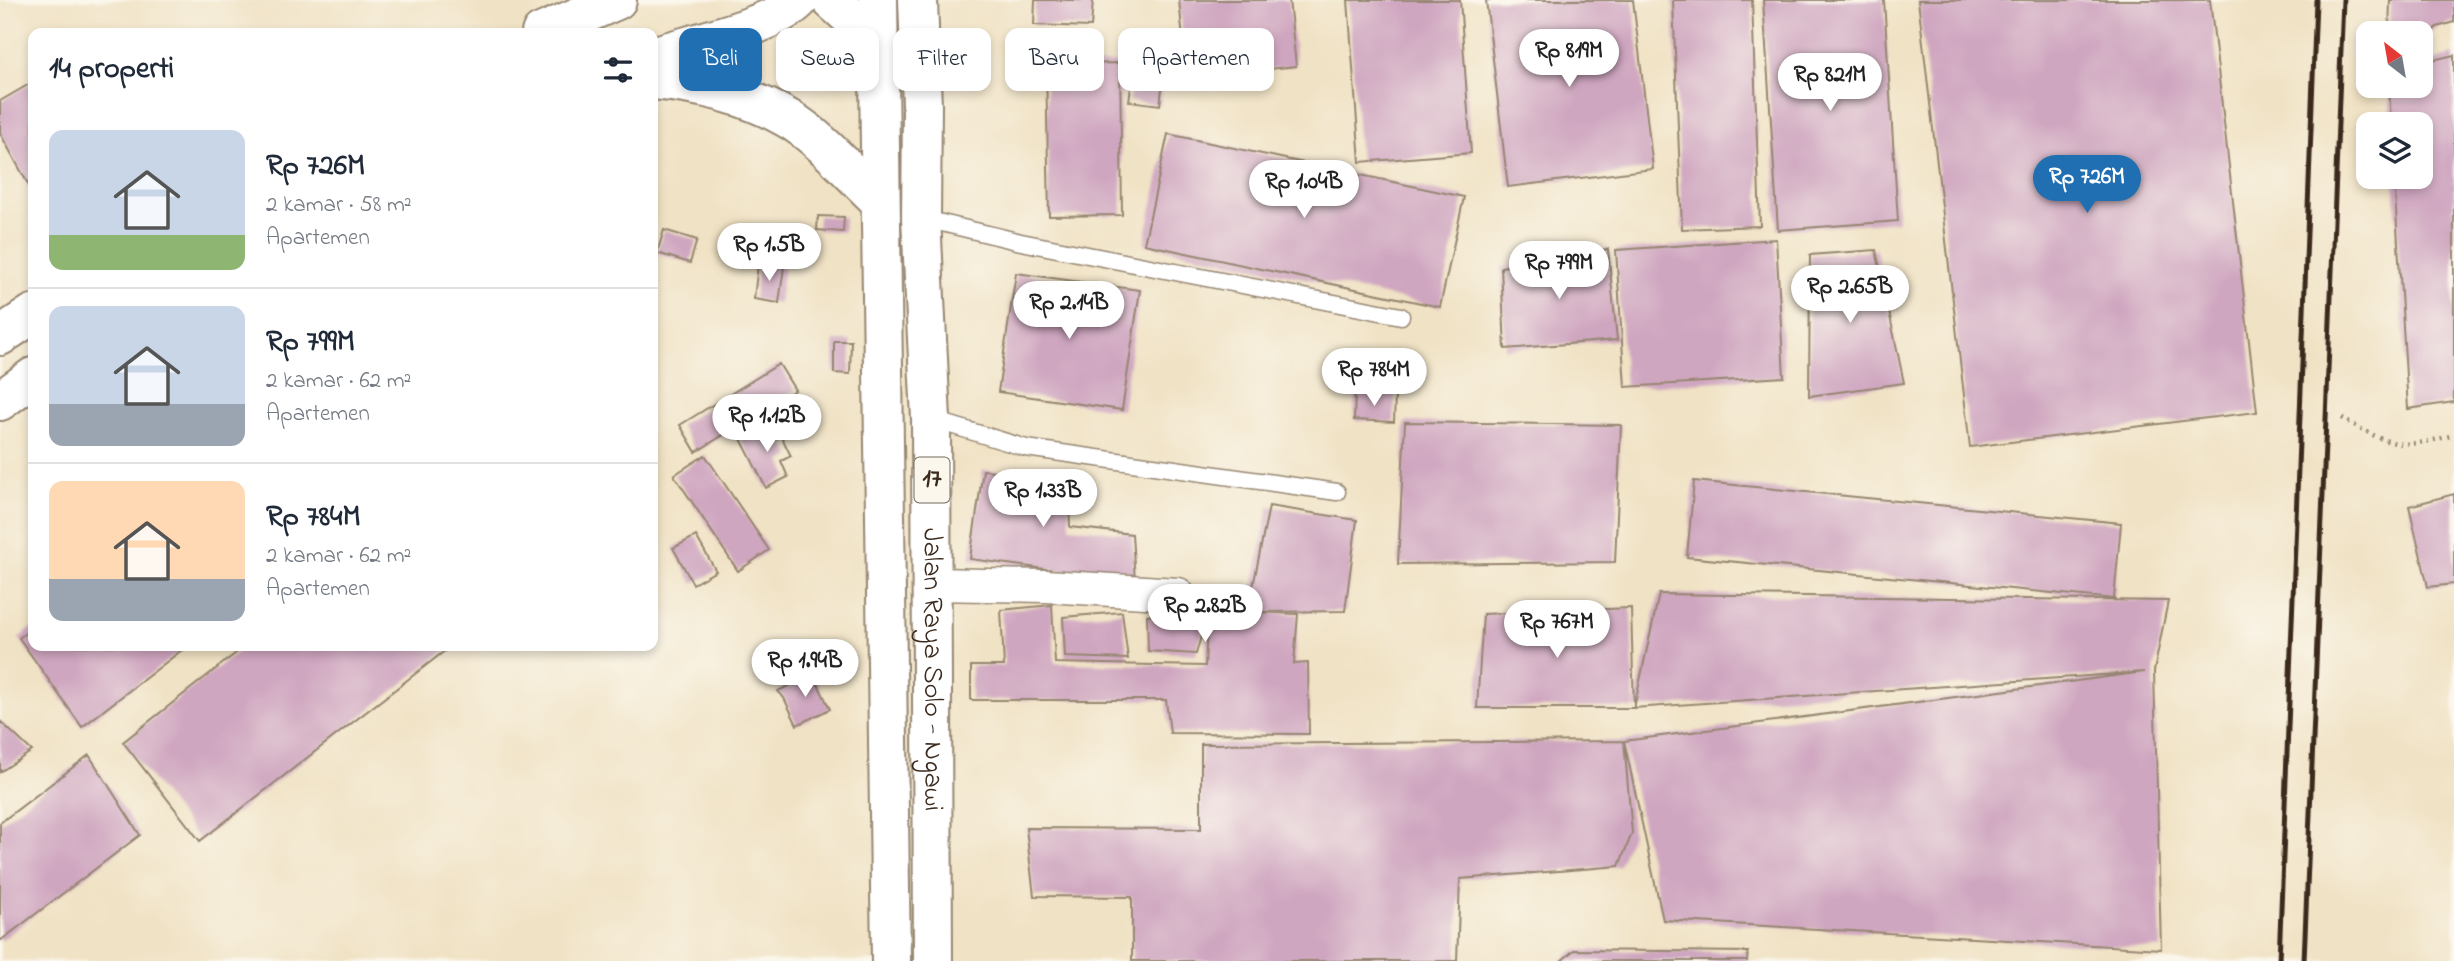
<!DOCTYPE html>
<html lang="id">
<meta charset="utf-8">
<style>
body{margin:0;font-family:"Indie Flower",sans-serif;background:#f2f2f3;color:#1f2937;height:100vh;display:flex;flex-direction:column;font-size:26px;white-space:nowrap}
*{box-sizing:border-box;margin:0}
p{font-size:23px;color:#747a83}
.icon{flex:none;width:38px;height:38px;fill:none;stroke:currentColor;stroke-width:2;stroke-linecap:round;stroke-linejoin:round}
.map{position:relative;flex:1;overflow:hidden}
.sheet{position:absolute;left:28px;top:28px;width:630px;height:623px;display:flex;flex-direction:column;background:#fff;border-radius:14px;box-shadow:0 4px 10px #0003}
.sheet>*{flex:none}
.banner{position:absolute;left:679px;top:28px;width:665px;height:63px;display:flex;gap:14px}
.needle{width:46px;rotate:329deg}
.tools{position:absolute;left:2356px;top:21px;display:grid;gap:14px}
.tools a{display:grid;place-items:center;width:77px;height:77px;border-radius:14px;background:#fff;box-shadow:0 4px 10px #0003;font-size:35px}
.price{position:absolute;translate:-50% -60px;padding:0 16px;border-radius:24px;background:#fff;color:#222;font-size:23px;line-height:46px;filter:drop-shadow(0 2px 4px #0008)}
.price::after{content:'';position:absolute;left:50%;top:42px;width:21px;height:16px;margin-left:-10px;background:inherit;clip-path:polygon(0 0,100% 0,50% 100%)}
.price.current{background:#1f6fb2;color:#fff}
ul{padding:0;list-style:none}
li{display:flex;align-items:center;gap:21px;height:175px;padding:0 21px}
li+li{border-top:2px solid #e0e1e3}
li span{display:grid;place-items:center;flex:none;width:196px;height:140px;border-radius:14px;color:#555}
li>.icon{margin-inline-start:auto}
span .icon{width:84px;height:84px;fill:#fffc;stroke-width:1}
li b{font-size:30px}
h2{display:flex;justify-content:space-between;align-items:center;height:84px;padding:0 21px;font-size:30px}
.chip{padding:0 24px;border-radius:14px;background:#fff;box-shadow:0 4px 10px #0003;font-size:24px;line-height:63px}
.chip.current{background:#1f6fb2;color:#fff}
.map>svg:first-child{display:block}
</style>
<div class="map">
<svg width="2454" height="961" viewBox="0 0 2454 961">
<rect width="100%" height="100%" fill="#fbf7ec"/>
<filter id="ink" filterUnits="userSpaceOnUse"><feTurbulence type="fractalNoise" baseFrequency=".0143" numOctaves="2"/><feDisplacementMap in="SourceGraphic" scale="14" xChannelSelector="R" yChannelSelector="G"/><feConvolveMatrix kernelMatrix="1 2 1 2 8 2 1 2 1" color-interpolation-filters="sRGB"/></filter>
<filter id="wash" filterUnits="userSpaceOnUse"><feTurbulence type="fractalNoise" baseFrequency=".00686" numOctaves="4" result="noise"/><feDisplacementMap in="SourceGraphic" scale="28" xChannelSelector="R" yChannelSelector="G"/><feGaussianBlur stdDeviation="1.57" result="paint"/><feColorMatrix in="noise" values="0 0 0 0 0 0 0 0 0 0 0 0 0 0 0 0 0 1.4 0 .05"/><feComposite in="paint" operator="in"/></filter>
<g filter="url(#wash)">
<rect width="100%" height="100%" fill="#f0e2c4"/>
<g id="blocks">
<!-- building -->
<path fill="#cfa6c0" d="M1035 0H1093L1091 27 1034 25Z
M1179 0H1289L1296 66 1187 78Z
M1348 0H1460L1471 153 1360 162Z
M1486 0H1633L1653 169 1508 187Z
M1673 0H1752L1760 226 1682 229Z
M1763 0H1884L1898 221 1778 230Z
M1918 0H2210L2257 412 1970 447Z
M2390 0H2454V22L2437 27 2420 42V33H2389Z
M2454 55V402L2408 409 2394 177H2420V124H2391L2389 86H2420V63Z
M1120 63 1122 215 1049 216 1046 65Z
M1134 68 1164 72 1160 105 1129 101Z
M33 82V193L0 133V101Z
M1168 134 1464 197 1440 307 1144 244Z
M818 216 844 217 843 232 817 230Z
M664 230 697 240 690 263 657 253Z
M1776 239 1784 377 1625 387 1616 250Z
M1608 249 1617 340 1505 349 1501 267Z
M1876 250 1904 383 1809 396 1810 255Z
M758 264 784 267 779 303 754 299Z
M1016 273 1140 290 1122 410 998 392Z
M834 341H851L850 374 834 373Z
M779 364 795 390 696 452 680 425Z
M1355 393 1395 395 1394 422 1354 420Z
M1405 422 1621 425 1615 562 1398 564Z
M768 423 776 439 781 436 791 456 781 461 788 477 766 488 740 437Z
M705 455 769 550 738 571 674 475Z
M983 470 1068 478 1070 527 1132 534 1135 581 970 559Z
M1694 481 2121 523 2114 599 1687 557Z
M2454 494V584L2428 587 2409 506Z
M1269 506 1357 520 1345 611 1258 612 1298 614 1294 664 1308 663 1309 734 1170 733 1166 700H971V666H1004L1001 610 1052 605 1055 663 1205 666 1208 611 1248 612Z
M696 536 716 571 693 584 673 548Z
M1659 594 2168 601 2154 671 2161 949 1663 920 1624 741 1632 833 1619 866 1460 879 1457 961H1132V897L1034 896 1026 828 1201 829V744L1624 741 2144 672 1634 708Z
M1631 608 1634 708H1477L1483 614Z
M1208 611 1196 654 1148 651 1147 615Z
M1122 612 1128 659 1065 657 1063 617Z
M33 627V646H187L82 727 19 638Z
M245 646H451L200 841 123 742Z
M813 674 830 709 797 725 784 698 778 691Z
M0 721 32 751 0 772Z
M89 755 140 835 0 941V823Z
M1574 950 1748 952 1747 961H1561Z"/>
</g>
</g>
<g filter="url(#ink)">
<use href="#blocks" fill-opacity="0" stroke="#968671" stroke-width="2"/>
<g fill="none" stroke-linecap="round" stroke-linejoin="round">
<!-- lane casing -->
<g stroke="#968671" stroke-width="19">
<path id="lane" d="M921 218 1021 242 1401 316
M931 419 1026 448 1337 492"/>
</g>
<!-- street casing -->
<g stroke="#968671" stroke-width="35">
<path id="street" d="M932 584 1046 586 1178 594"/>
</g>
<!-- highway casing -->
<g stroke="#968671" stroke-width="42">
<g id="highway">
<path d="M831 0 851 18 886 60"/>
<path d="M878 0 891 961"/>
<path id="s1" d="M918 0 922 106 921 218 931 419 933 961"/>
<path d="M541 33 617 0"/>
<path d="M653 56C690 44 774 26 799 0"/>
<path d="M653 80C699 84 747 95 787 118 818 135 853 176 880 201"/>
<path d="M0 336 33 314"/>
<path d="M0 401 33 377"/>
</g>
</g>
<!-- path -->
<path stroke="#968671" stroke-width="4.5" stroke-dasharray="2 5" stroke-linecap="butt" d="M2342 418C2393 447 2397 450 2454 435"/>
<!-- lane -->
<use href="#lane" stroke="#fff" stroke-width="16"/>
<!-- street -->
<use href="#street" stroke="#fff" stroke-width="32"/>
<!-- highway -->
<use href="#highway" stroke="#fff" stroke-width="38"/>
<!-- rail -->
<path stroke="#3b2a1e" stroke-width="5" d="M2279 961 2316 0
M2304 961 2343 0"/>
</g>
</g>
<g text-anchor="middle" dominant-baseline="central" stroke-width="6" stroke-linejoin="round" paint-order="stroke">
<!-- shield labels -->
<rect fill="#fbf7ec" stroke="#75685c" stroke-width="2" x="914.5" y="457.5" width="35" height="45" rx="5"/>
<g font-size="26" font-weight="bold" fill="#3b2a1e">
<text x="932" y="480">17</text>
</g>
<!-- street labels -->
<g font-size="28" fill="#3b2a1e" stroke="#fbf7ec">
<text stroke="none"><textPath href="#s1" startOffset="670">Jalan Raya Solo - Ngawi</textPath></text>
</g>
</g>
</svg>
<div class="tools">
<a><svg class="needle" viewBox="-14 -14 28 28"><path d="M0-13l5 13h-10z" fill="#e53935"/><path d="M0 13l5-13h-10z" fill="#747a83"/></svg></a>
<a><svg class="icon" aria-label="layers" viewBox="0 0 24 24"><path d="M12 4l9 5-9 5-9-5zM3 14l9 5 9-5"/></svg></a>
</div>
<b class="price" style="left:1569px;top:89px">Rp 819M</b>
<b class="price" style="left:1830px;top:113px">Rp 821M</b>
<b class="price current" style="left:2087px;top:215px">Rp 726M</b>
<b class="price" style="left:1304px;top:220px">Rp 1.04B</b>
<b class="price" style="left:769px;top:283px">Rp 1.5B</b>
<b class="price" style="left:1559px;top:301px">Rp 799M</b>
<b class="price" style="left:1850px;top:325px">Rp 2.65B</b>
<b class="price" style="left:1069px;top:341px">Rp 2.14B</b>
<b class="price" style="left:1374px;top:408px">Rp 784M</b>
<b class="price" style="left:767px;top:454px">Rp 1.12B</b>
<b class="price" style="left:1043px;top:529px">Rp 1.33B</b>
<b class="price" style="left:1205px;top:644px">Rp 2.82B</b>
<b class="price" style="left:1557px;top:660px">Rp 767M</b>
<b class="price" style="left:805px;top:699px">Rp 1.94B</b>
<div class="banner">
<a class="chip current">Beli</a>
<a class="chip">Sewa</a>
<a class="chip">Filter</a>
<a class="chip">Baru</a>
<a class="chip">Apartemen</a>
</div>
<section class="sheet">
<h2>14 properti<svg class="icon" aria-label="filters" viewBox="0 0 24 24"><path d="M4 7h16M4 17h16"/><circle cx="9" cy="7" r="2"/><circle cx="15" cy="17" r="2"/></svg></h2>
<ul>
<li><span style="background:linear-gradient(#c9d6e8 75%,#8fb573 0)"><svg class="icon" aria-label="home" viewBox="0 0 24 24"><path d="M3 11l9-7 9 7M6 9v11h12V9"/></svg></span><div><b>Rp 726M</b><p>2 kamar · 58 m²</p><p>Apartemen</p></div></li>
<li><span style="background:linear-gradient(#c9d6e8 70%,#9aa5b1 0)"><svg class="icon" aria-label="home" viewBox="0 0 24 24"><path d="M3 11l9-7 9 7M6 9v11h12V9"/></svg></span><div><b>Rp 799M</b><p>2 kamar · 62 m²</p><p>Apartemen</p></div></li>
<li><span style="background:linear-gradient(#ffd9b3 70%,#9aa5b1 0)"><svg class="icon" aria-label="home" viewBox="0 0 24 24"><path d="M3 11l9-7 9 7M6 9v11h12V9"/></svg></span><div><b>Rp 784M</b><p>2 kamar · 62 m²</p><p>Apartemen</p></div></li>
</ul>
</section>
</div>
